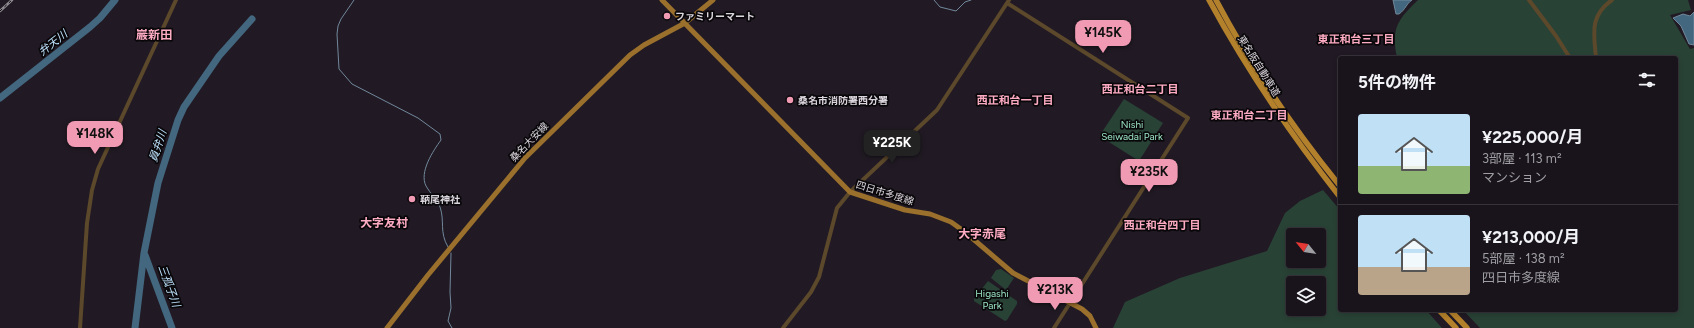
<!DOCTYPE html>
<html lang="ja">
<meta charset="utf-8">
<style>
body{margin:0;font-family:Figtree,"Noto Sans JP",sans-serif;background:#221d24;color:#f1f3f6;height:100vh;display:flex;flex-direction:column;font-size:15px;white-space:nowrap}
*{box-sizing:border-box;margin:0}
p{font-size:13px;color:#9f9ea3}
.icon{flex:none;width:22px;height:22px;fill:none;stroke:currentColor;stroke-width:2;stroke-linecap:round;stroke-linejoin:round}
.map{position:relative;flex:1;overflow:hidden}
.sheet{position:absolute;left:1338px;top:56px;width:340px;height:256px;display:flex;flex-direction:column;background:#19141b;border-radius:4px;box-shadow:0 2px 6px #0003,0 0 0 1px #37333a}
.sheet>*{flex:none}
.needle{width:26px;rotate:300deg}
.controls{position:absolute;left:1286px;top:228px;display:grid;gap:8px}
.controls a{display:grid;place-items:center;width:40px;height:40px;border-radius:4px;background:#19141b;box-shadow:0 2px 6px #0003,0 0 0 1px #37333a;font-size:20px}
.price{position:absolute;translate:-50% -34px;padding:0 9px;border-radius:8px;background:#f19ab3;color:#111;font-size:13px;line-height:26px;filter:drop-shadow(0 1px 2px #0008)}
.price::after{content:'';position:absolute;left:50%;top:24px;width:12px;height:9px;margin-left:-6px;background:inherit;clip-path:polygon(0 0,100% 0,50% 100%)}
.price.selected{background:#222;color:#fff}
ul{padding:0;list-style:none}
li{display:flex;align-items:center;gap:12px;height:100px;padding:0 20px}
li+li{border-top:1px solid #37333a}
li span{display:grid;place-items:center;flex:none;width:112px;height:80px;border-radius:4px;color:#555}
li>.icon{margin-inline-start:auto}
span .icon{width:48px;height:48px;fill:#fffc;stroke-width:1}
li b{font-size:17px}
h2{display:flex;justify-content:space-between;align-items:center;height:48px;padding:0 20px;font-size:17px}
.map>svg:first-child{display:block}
</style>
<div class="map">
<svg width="1694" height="328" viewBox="0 0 1694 328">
<rect width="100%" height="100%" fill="#211a24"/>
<!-- green -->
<path fill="#294236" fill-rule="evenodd" d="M1418 0H1688L1691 10 1670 15 1690 49 1694 48V328H1480L1463 310H1676V58H1397C1391 29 1397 20 1418 0Z
M1124 99 1163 123 1139 161 1101 137 1100 135Z
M1323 190 1340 210V310H1426L1442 328H1113L1125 302 1180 278 1267 251 1285 213 1300 201ZM1293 235H1319V261H1293ZM1293 283H1319V309H1293Z
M1001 269 1014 278 1006 290 991 278 996 270Z
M988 281 1017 301V304L1007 320 1005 321 974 301V299Z"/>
<!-- water -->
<path fill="#43677f" stroke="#71889b" d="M1393 0H1412C1406 4 1406 9 1399 14H1396Z
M1694 12V45L1689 44 1681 26 1673 18 1683 14 1690 16Z"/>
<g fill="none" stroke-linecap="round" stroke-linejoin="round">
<!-- stream -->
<path stroke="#71889b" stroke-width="1" d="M354 0 341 19 338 26 337 34 339 69 352 84 418 118 440 134 441 140C433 151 419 172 426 186 430 193 437 200 440 207 445 221 439 232 448 247
M934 0 940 7 956 11 965 2 971 0
M451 253 450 292 451 308 448 321 452 328"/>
<!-- river -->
<path stroke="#43677f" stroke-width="7" d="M0 98 90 27 100 18 115 0
M145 255 172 328
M135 328 144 253 158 183 178 120 184 107 219 56 252 19"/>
<!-- tertiary -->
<path stroke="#5c482a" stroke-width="4" d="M1529 0 1556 36 1570 58
M1007 3 1188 118 1054 328
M1596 58C1594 34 1589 16 1612 0
M80 328 87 223 92 190 98 169 176 0
M783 328 811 292 819 277 837 208 850 192 937 110 1009 0"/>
<!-- primary -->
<path stroke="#9a702c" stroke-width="5" d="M662 0 850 192 905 210 930 214 951 222 965 232 1013 273 1082 309 1090 316 1096 328
M387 328 428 275 525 158 630 55 644 45 685 23 713 0"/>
<!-- motorway -->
<path stroke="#b3802b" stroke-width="5.5" d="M1209 0C1247 70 1291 135 1340 197
M1216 0C1251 66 1293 128 1340 186
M1439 310 1456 328
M1450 310 1467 328"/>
<!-- rail casing -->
<g stroke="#928c94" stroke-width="2.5">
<path id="rail" d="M0 11 12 0"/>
</g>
<!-- rail -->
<use href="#rail" stroke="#09070a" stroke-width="1" stroke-dasharray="3" stroke-linecap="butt"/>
</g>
<!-- markers -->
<g fill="#f19ab3" stroke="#09070a" stroke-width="1.5">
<circle cx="667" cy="16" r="4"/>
<circle cx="790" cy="100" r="4"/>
<circle cx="412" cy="199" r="4"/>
</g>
<g text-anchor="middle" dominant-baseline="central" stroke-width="3.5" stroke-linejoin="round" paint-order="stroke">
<!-- poi labels -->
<g font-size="10" font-weight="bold" fill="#dbd6dd" stroke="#09070a" text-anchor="start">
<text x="675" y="16">ファミリーマート</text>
<text x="798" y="100">桑名市消防署西分署</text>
<text x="420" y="199">鞆尾神社</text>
</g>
<!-- street labels -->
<g font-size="10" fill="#dbd6dd" stroke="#09070a">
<text transform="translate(1259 66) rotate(58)">東名阪自動車道</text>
<text transform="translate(529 142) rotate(-46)">桑名大安線</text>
<text transform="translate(885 193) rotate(17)">四日市多度線</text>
</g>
<!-- park labels -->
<g font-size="10" fill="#9ae3c2" stroke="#09070a">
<text x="1132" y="124">Nishi<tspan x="1132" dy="12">Seiwadai Park</tspan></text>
<text x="992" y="293">Higashi<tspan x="992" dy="12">Park</tspan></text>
</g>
<!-- neighbourhood labels -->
<g font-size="11" font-weight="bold" fill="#fdabc2" stroke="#09070a">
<text x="1356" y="39">東正和台三丁目</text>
<text x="1140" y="89">西正和台二丁目</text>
<text x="1015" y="100">西正和台一丁目</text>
<text x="1249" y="115">東正和台二丁目</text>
<text x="1162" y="225">西正和台四丁目</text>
</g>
<!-- water labels -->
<g font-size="11" font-style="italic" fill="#bfe3fd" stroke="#09070a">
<text transform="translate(53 43) rotate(-38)">弁天川</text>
<text transform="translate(158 146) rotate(-72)">員弁川</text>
<text transform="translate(169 286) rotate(70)">三孤子川</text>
</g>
<!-- quarter labels -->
<g font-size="12" font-weight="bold" fill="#fdabc2" stroke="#09070a">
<text x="154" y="35">巖新田</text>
<text x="384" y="223">大字友村</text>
<text x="982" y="234">大字赤尾</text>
</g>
</g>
</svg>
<div class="controls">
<a><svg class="needle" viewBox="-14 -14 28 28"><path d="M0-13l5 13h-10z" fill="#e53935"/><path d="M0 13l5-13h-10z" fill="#9f9ea3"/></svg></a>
<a><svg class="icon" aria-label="layers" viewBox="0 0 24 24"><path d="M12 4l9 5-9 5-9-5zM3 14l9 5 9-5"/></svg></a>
</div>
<b class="price" style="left:1103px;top:54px">¥145K</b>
<b class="price" style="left:95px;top:155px">¥148K</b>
<b class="price selected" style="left:892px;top:164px">¥225K</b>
<b class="price" style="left:1149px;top:193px">¥235K</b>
<b class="price" style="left:1055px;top:311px">¥213K</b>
<section class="sheet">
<h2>5件の物件<svg class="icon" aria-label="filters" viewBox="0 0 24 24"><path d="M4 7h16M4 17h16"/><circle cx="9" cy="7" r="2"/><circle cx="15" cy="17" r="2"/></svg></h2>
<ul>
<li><span style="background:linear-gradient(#bfe0f5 65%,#8fb573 0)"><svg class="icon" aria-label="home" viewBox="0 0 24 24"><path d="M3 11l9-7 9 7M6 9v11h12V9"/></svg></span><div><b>¥225,000/月</b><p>3部屋 · 113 m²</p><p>マンション</p></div></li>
<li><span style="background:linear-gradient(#bfe0f5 65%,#b9a48a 0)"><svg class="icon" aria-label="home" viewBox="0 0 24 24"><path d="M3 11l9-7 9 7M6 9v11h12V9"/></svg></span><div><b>¥213,000/月</b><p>5部屋 · 138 m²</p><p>四日市多度線</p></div></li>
</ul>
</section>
</div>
